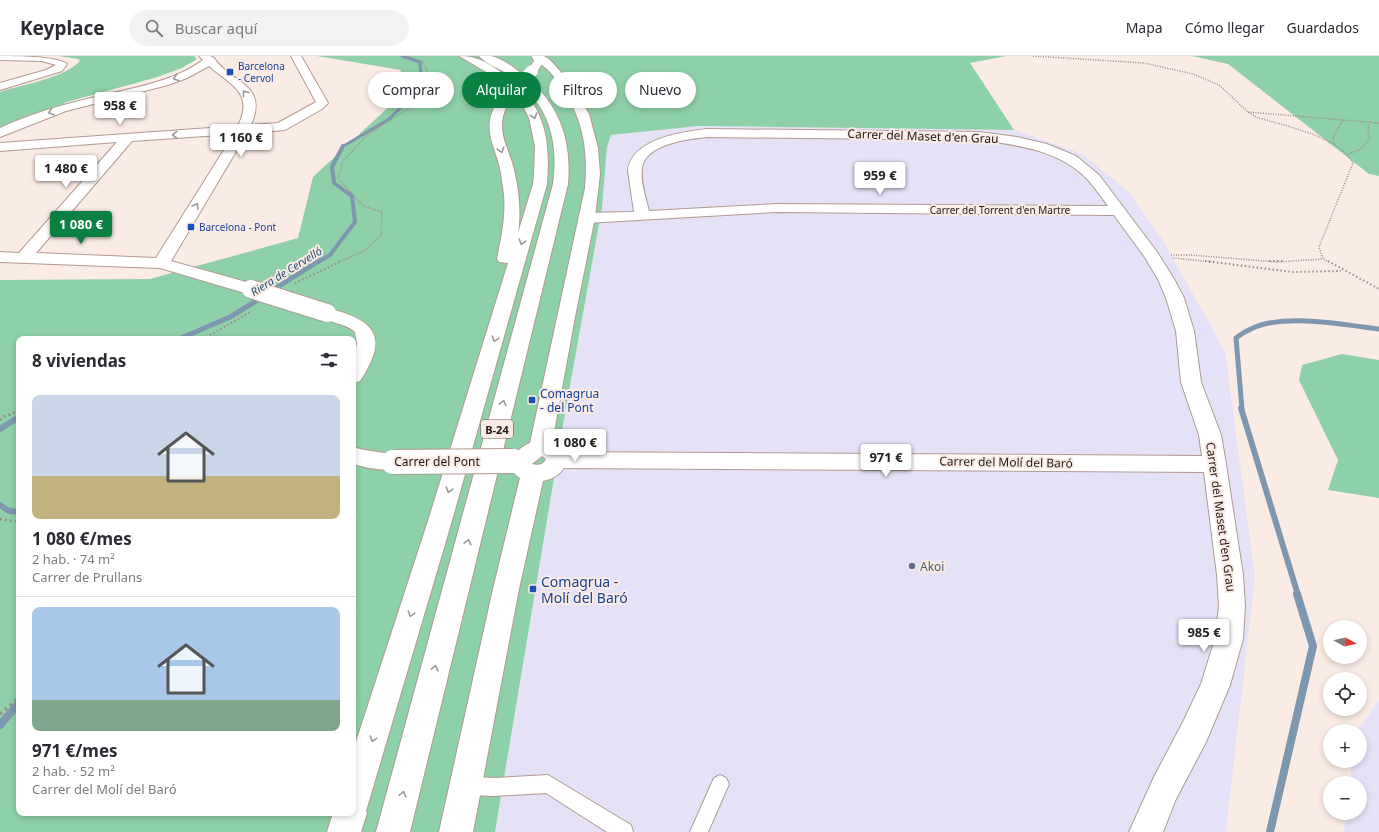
<!DOCTYPE html>
<html lang="es">
<meta charset="utf-8">
<style>
body{margin:0;font-family:"Noto Sans",sans-serif;background:#f2f2f3;color:#2b2b33;height:100vh;display:flex;flex-direction:column;font-size:15px;white-space:nowrap}
*{box-sizing:border-box;margin:0}
p{font-size:13px;color:#7c7c81}
.icon{flex:none;width:22px;height:22px;fill:none;stroke:currentColor;stroke-width:2;stroke-linecap:round;stroke-linejoin:round}
.map{position:relative;flex:1;overflow:hidden}
.details{position:absolute;left:16px;top:280px;width:340px;height:480px;display:flex;flex-direction:column;background:#fff;border-radius:8px;box-shadow:0 2px 6px #0003}
.details>*{flex:none}
.top-card{position:absolute;left:368px;top:16px;width:380px;height:36px;display:flex;gap:8px}
.needle{width:26px;rotate:98deg}
.fabs{position:absolute;left:1323px;top:564px;display:grid;gap:8px}
.fabs a{display:grid;place-items:center;width:44px;height:44px;border-radius:50%;background:#fff;box-shadow:0 2px 6px #0003;font-size:20px}
.price{position:absolute;translate:-50% -34px;padding:0 9px;border-radius:4px;background:#fff;color:#222;font-size:13px;line-height:26px;filter:drop-shadow(0 1px 2px #0008)}
.price::after{content:'';position:absolute;left:50%;top:24px;width:12px;height:9px;margin-left:-6px;background:inherit;clip-path:polygon(0 0,100% 0,50% 100%)}
.price.current{background:#0b8043;color:#fff}
ul{padding:0;list-style:none}
li{display:grid;align-content:center;gap:8px;height:212px;padding:0 16px}
li+li{border-top:1px solid #e1e1e2}
li span{display:grid;place-items:center;height:124px;border-radius:8px;color:#555}
li>.icon{margin-inline-start:auto}
span .icon{width:72px;height:72px;fill:#fffc;stroke-width:1}
li b{font-size:17px}
h2{display:flex;justify-content:space-between;align-items:center;height:48px;padding:0 16px;font-size:17px}
.pill{padding:0 14px;border-radius:18px;background:#fff;box-shadow:0 2px 6px #0003;font-size:14px;line-height:36px}
.pill.current{background:#0b8043;color:#fff}
header{display:flex;align-items:center;gap:24px;box-sizing:border-box;height:56px;padding:0 20px;background:#fff;border-bottom:1px solid #e1e1e2}
header strong{font-size:19px}
nav{display:flex;gap:22px;margin-inline-start:auto;font-size:14px}
.search{width:280px;height:36px;background:#f2f2f3;display:flex;align-items:center;gap:10px;box-sizing:border-box;padding:0 14px;border-radius:22px;color:#7c7c81;font-size:15px}
.map>svg:first-child{display:block}
</style>
<header>
<strong>Keyplace</strong>
<div class="search"><svg class="icon" aria-label="search" viewBox="0 0 24 24"><circle cx="10" cy="10" r="6"/><path d="M15 15l6 6"/></svg>Buscar aquí</div>
<nav><a>Mapa</a><a>Cómo llegar</a><a>Guardados</a></nav>
</header>
<div class="map">
<svg width="1379" height="776" viewBox="0 0 1379 776">
<rect width="100%" height="100%" fill="#fbebe5"/>
<!-- industrial -->
<path fill="#e5e2f8" d="M698 70 1014 74 1083 98 1129 136 1164 186 1225 295 1255 520 1226 776H495L562 374 602 152 607 91 611 79Z
M1379 644V776H1344L1346 757H1360V727H1350L1352 705H1360V675H1357Z"/>
<!-- green -->
<path fill="#8ed0a7" fill-rule="evenodd" d="M59 0H194L197 3 182 12 154 22 67 46 0 75V36C23 28 63 23 80 5L78 3Z
M317 0H1006L970 7 1014 74 698 70 611 79 607 91 602 152 562 374 495 776H0V224L150 223 298 182 313 121 394 46 401 14ZM19 283H353V757H19Z
M1192 0H1379V120L1369 118 1228 8Z
M1342 298 1379 304V442L1328 434 1338 404 1299 324 1302 309Z"/>
<g fill="none" stroke-linecap="round" stroke-linejoin="round">
<!-- stream-far4 -->
<path stroke="#7e97b1" stroke-width="3" d="M342 91 389 63 422 31 420 6 402 0"/>
<!-- stream-far3 -->
<path stroke="#7e97b1" stroke-width="4" d="M318 206 330 199 355 166 352 140 334 127 332 111 343 90"/>
<!-- stream-far2 -->
<path stroke="#7e97b1" stroke-width="5" d="M271 235 319 205
M179 283 230 261 264 240
M1242 353 1236 282C1240 279 1244 276 1249 274 1282 256 1343 269 1379 273"/>
<!-- stream-far1 -->
<path stroke="#7e97b1" stroke-width="6" d="M1241 352 1298 539
M0 373 19 361
M0 449 9 455 19 456"/>
<!-- stream -->
<path stroke="#7e97b1" stroke-width="8" d="M0 669 19 647
M1270 776 1313 590 1297 538"/>
<!-- lane casing -->
<g stroke="#b29a90" stroke-width="2">
<path id="lane" d="M548 719 631 769 633 776H607L546 737 495 740 466 739 460 736 457 730 460 724 466 721 495 722Z
M720 719 726 722 729 728 708 776H690L714 722Z"/>
</g>
<!-- street casing -->
<g stroke="#b29a90" stroke-width="2">
<path id="street" d="M0 0C16 0 57 0 67 8L62 15 0 34V27L46 14 56 9 42 5 0 4Z
M199 0H210L214 2C231 28 269 27 251 69L278 67 316 46 291 0H301L328 47 322 53 285 74 247 77 171 205 257 229 260 233 257 237 251 238 245 237 160 212 0 206V196L19 197 117 86 0 95V87L238 70C254 37 232 30 209 10L187 22 168 29 66 55 0 81V72C28 59 57 50 87 43 126 33 170 28 203 4ZM234 78 156 202 36 197 132 85Z
M707 73 979 76 1017 81 1047 88 1076 100 1099 119 1157 196 1174 223 1184 242 1194 275 1201 326 1221 379 1226 408 1243 519 1245 550 1243 583 1230 629 1206 686 1176 743 1163 776H1129L1154 721 1184 664 1201 628 1215 583 1219 550 1217 519 1204 416 558 412 550 410 547 404 550 398 558 396 1202 400 1199 379 1181 326 1176 275 1166 242 1158 223 1144 200 1114 159 777 156 586 167 581 165 578 162 581 159 586 157 634 156 628 115C631 83 681 76 707 73ZM707 81 979 84C1018 89 1061 94 1089 125 1096 133 1102 142 1108 150L777 148 649 155C646 142 640 126 642 112 645 88 688 83 707 81Z
M327 252C375 264 390 280 360 325L353 327V301L357 288 355 276C345 266 326 268 318 257L321 253Z
M353 391C369 396 385 396 401 400L404 406 401 412C387 416 367 412 353 408Z"/>
</g>
<!-- secondary casing -->
<g stroke="#b29a90" stroke-width="2">
<path id="secondary" d="M531 0H544L550 4 570 26 589 58 598 92 600 118 595 161 575 261 552 387 563 392 568 403C564 416 556 422 543 425L519 533 473 776H439L493 533 520 422C501 410 514 394 530 387L585 132C589 85 580 52 550 16 544 9 536 6 531 0ZM542 400 546 403C544 408 538 410 532 408Z"/>
</g>
<!-- highway casing -->
<g stroke="#b29a90" stroke-width="2">
<path id="highway" d="M459 0C477 0 486 6 501 16 543 45 551 79 547 128L451 468 366 755 367 757 361 776H327L333 757H353V695L427 468 508 207 499 206 497 203C501 182 506 161 504 139 503 132 502 124 501 117 495 87 479 72 500 42H508L510 44C492 75 509 88 515 118 519 137 521 158 518 177L533 128 534 119 535 90 529 62 521 46 506 31 488 17Z
M479 0C483 0 488 0 491 0 501 2 513 11 521 17 558 45 572 82 568 128L410 776H376L553 128C559 82 548 47 510 20 502 13 485 8 479 0Z
M532 0H542L544 5 536 17 532 18 527 15 534 5Z"/>
</g>
<!-- path-far3 -->
<path stroke="#9a8d88" stroke-width="1.5" stroke-dasharray="1 1.5" stroke-linecap="butt" d="M1033 0 1144 7 1193 18 1219 29 1248 56 1256 61C1284 70 1339 80 1353 107L1319 191 1323 203 1329 206
M1248 56 1379 67
M1334 88 1333 81 1343 64
M1349 98 1361 93 1370 82 1368 77 1369 67
M1171 199H1191L1276 206 1323 203
M1173 202 1214 206
M339 206 364 195 381 179 382 156 363 150 338 122 343 105 367 79 411 51 428 34 426 25 428 16 423 6 407 0"/>
<!-- path-far2 -->
<path stroke="#9a8d88" stroke-width="2" stroke-dasharray="1.5 2.5" stroke-linecap="butt" d="M1205 205 1292 216 1341 215
M1269 205H1285
M1328 205 1379 233
M295 227 342 205
M203 283 252 255"/>
<!-- path-far1 -->
<path stroke="#9a8d88" stroke-width="2.5" stroke-dasharray="2 3" stroke-linecap="butt" d="M0 364 3 361 19 355
M0 463 19 466"/>
<!-- path -->
<path stroke="#9a8d88" stroke-width="3.5" stroke-dasharray="2.5 4" stroke-linecap="butt" d="M0 658 19 642"/>
<!-- lane -->
<use href="#lane" fill="#fff" fill-rule="evenodd"/>
<!-- street -->
<use href="#street" fill="#fff" fill-rule="evenodd"/>
<!-- secondary -->
<use href="#secondary" fill="#fff" fill-rule="evenodd"/>
<!-- highway -->
<use href="#highway" fill="#fff" fill-rule="evenodd"/>
<!-- street-bridge-far1 casing -->
<g stroke="#b29a90" stroke-width="20" stroke-linecap="butt">
<path id="street-bridge-far1" d="M251 233 327 257"/>
</g>
<!-- street-bridge casing -->
<g stroke="#b29a90" stroke-width="26" stroke-linecap="butt">
<path id="street-bridge" d="M393 406 513 405"/>
</g>
<!-- highway-bridge casing -->
<g stroke="#b29a90" stroke-width="12" stroke-linecap="butt">
<path id="highway-bridge" d="M504 44 532 15"/>
</g>
<!-- street-bridge-far1 -->
<use href="#street-bridge-far1" stroke="#fff" stroke-width="18"/>
<!-- street-bridge -->
<use href="#street-bridge" stroke="#fff" stroke-width="24"/>
<!-- highway-bridge -->
<use href="#highway-bridge" stroke="#fff" stroke-width="12"/>
</g>
<!-- one-way arrows -->
<defs><path id="oneway-chevron" d="M-2-3.5L2.5 0L-2 3.5" fill="none" stroke-width="1.6" stroke-linecap="round" stroke-linejoin="round"/></defs>
<g stroke="#9c9897">
<use href="#oneway-chevron" transform="translate(176 22) rotate(161)"/>
<use href="#oneway-chevron" transform="translate(245 37) rotate(-128)"/>
<use href="#oneway-chevron" transform="translate(51 56) rotate(161)"/>
<use href="#oneway-chevron" transform="translate(534 60) rotate(71)"/>
<use href="#oneway-chevron" transform="translate(175 79) rotate(176)"/>
<use href="#oneway-chevron" transform="translate(501 94) rotate(74)"/>
<use href="#oneway-chevron" transform="translate(196 150) rotate(-59)"/>
<use href="#oneway-chevron" transform="translate(522 186) rotate(107)"/>
<use href="#oneway-chevron" transform="translate(495 283) rotate(107)"/>
<use href="#oneway-chevron" transform="translate(503 347) rotate(-76)"/>
<use href="#oneway-chevron" transform="translate(449 434) rotate(107)"/>
<use href="#oneway-chevron" transform="translate(468 486) rotate(-76)"/>
<use href="#oneway-chevron" transform="translate(411 558) rotate(107)"/>
<use href="#oneway-chevron" transform="translate(435 612) rotate(-76)"/>
<use href="#oneway-chevron" transform="translate(373 683) rotate(107)"/>
<use href="#oneway-chevron" transform="translate(403 738) rotate(-76)"/>
</g>
<!-- markers -->
<g fill="#1a4fb4" stroke="#fbebe5" stroke-width="1.5">
<rect x="226" y="12" width="8" height="8" rx="2"/>
<rect x="187" y="167" width="8" height="8" rx="2"/>
<rect x="528" y="340" width="8" height="8" rx="2"/>
<rect x="529" y="529" width="8" height="8" rx="2"/>
</g>
<circle fill="#5c6f8a" stroke="#fbebe5" stroke-width="1.5" cx="912" cy="510" r="4"/>
<g text-anchor="middle" dominant-baseline="central" stroke-width="4" stroke-linejoin="round" paint-order="stroke">
<!-- far-transit labels -->
<g font-size="10" fill="#164399" stroke="#fbebe5" text-anchor="start">
<text x="238" y="10">Barcelona<tspan x="238" dy="12">- Cervol</tspan></text>
<text x="199" y="171">Barcelona - Pont</text>
</g>
<!-- far-street labels -->
<g font-size="10" fill="#231a17" stroke="#fbebe5">
<text x="1000" y="154">Carrer del Torrent d'en Martre</text>
</g>
<!-- far-water labels -->
<g font-size="11" font-style="italic" fill="#1c4c75" stroke="#fbebe5">
<text transform="translate(286 215) rotate(-32)">Riera de Cervelló</text>
</g>
<!-- shield labels -->
<rect fill="#fbebe5" stroke="#645955" stroke-width="1" x="481" y="364" width="32" height="18" rx="3"/>
<g font-size="11" font-weight="bold" fill="#231a17">
<text x="497" y="373">B-24</text>
</g>
<!-- street labels -->
<g font-size="12" fill="#231a17" stroke="#fbebe5">
<text transform="translate(923 80) rotate(2)">Carrer del Maset d'en Grau</text>
<text x="437" y="405">Carrer del Pont</text>
<text transform="translate(1006 406) rotate(1)">Carrer del Molí del Baró</text>
<text transform="translate(1221 461) rotate(82)">Carrer del Maset d'en Grau</text>
</g>
<!-- transit labels -->
<g font-size="12" fill="#164399" stroke="#fbebe5" text-anchor="start">
<text x="540" y="337">Comagrua<tspan x="540" dy="14">- del Pont</tspan></text>
</g>
<!-- service labels -->
<g font-size="12" fill="#4e5e75" stroke="#fbebe5" text-anchor="start">
<text x="920" y="510">Akoi</text>
</g>
<!-- near-transit labels -->
<g font-size="14" fill="#164399" stroke="#fbebe5" text-anchor="start">
<text x="541" y="525">Comagrua -<tspan x="541" dy="16">Molí del Baró</tspan></text>
</g>
</g>
</svg>
<div class="fabs">
<a><svg class="needle" viewBox="-14 -14 28 28"><path d="M0-13l5 13h-10z" fill="#e53935"/><path d="M0 13l5-13h-10z" fill="#7c7c81"/></svg></a>
<a><svg class="icon" aria-label="locate" viewBox="0 0 24 24"><circle cx="12" cy="12" r="6"/><path d="M12 2v4M12 18v4M2 12h4M18 12h4"/></svg></a>
<a>+</a>
<a>−</a>
</div>
<b class="price" style="left:120px;top:70px">958 €</b>
<b class="price" style="left:241px;top:102px">1 160 €</b>
<b class="price" style="left:66px;top:133px">1 480 €</b>
<b class="price" style="left:880px;top:140px">959 €</b>
<b class="price current" style="left:81px;top:189px">1 080 €</b>
<b class="price" style="left:575px;top:407px">1 080 €</b>
<b class="price" style="left:886px;top:422px">971 €</b>
<b class="price" style="left:1204px;top:597px">985 €</b>
<div class="top-card">
<a class="pill">Comprar</a>
<a class="pill current">Alquilar</a>
<a class="pill">Filtros</a>
<a class="pill">Nuevo</a>
</div>
<section class="details">
<h2>8 viviendas<svg class="icon" aria-label="filters" viewBox="0 0 24 24"><path d="M4 7h16M4 17h16"/><circle cx="9" cy="7" r="2"/><circle cx="15" cy="17" r="2"/></svg></h2>
<ul>
<li><span style="background:linear-gradient(#c9d6e8 65%,#c2b280 0)"><svg class="icon" aria-label="home" viewBox="0 0 24 24"><path d="M3 11l9-7 9 7M6 9v11h12V9"/></svg></span><div><b>1 080 €/mes</b><p>2 hab. · 74 m²</p><p>Carrer de Prullans</p></div></li>
<li><span style="background:linear-gradient(#a9c7e8 75%,#7fa58c 0)"><svg class="icon" aria-label="home" viewBox="0 0 24 24"><path d="M3 11l9-7 9 7M6 9v11h12V9"/></svg></span><div><b>971 €/mes</b><p>2 hab. · 52 m²</p><p>Carrer del Molí del Baró</p></div></li>
</ul>
</section>
</div>
